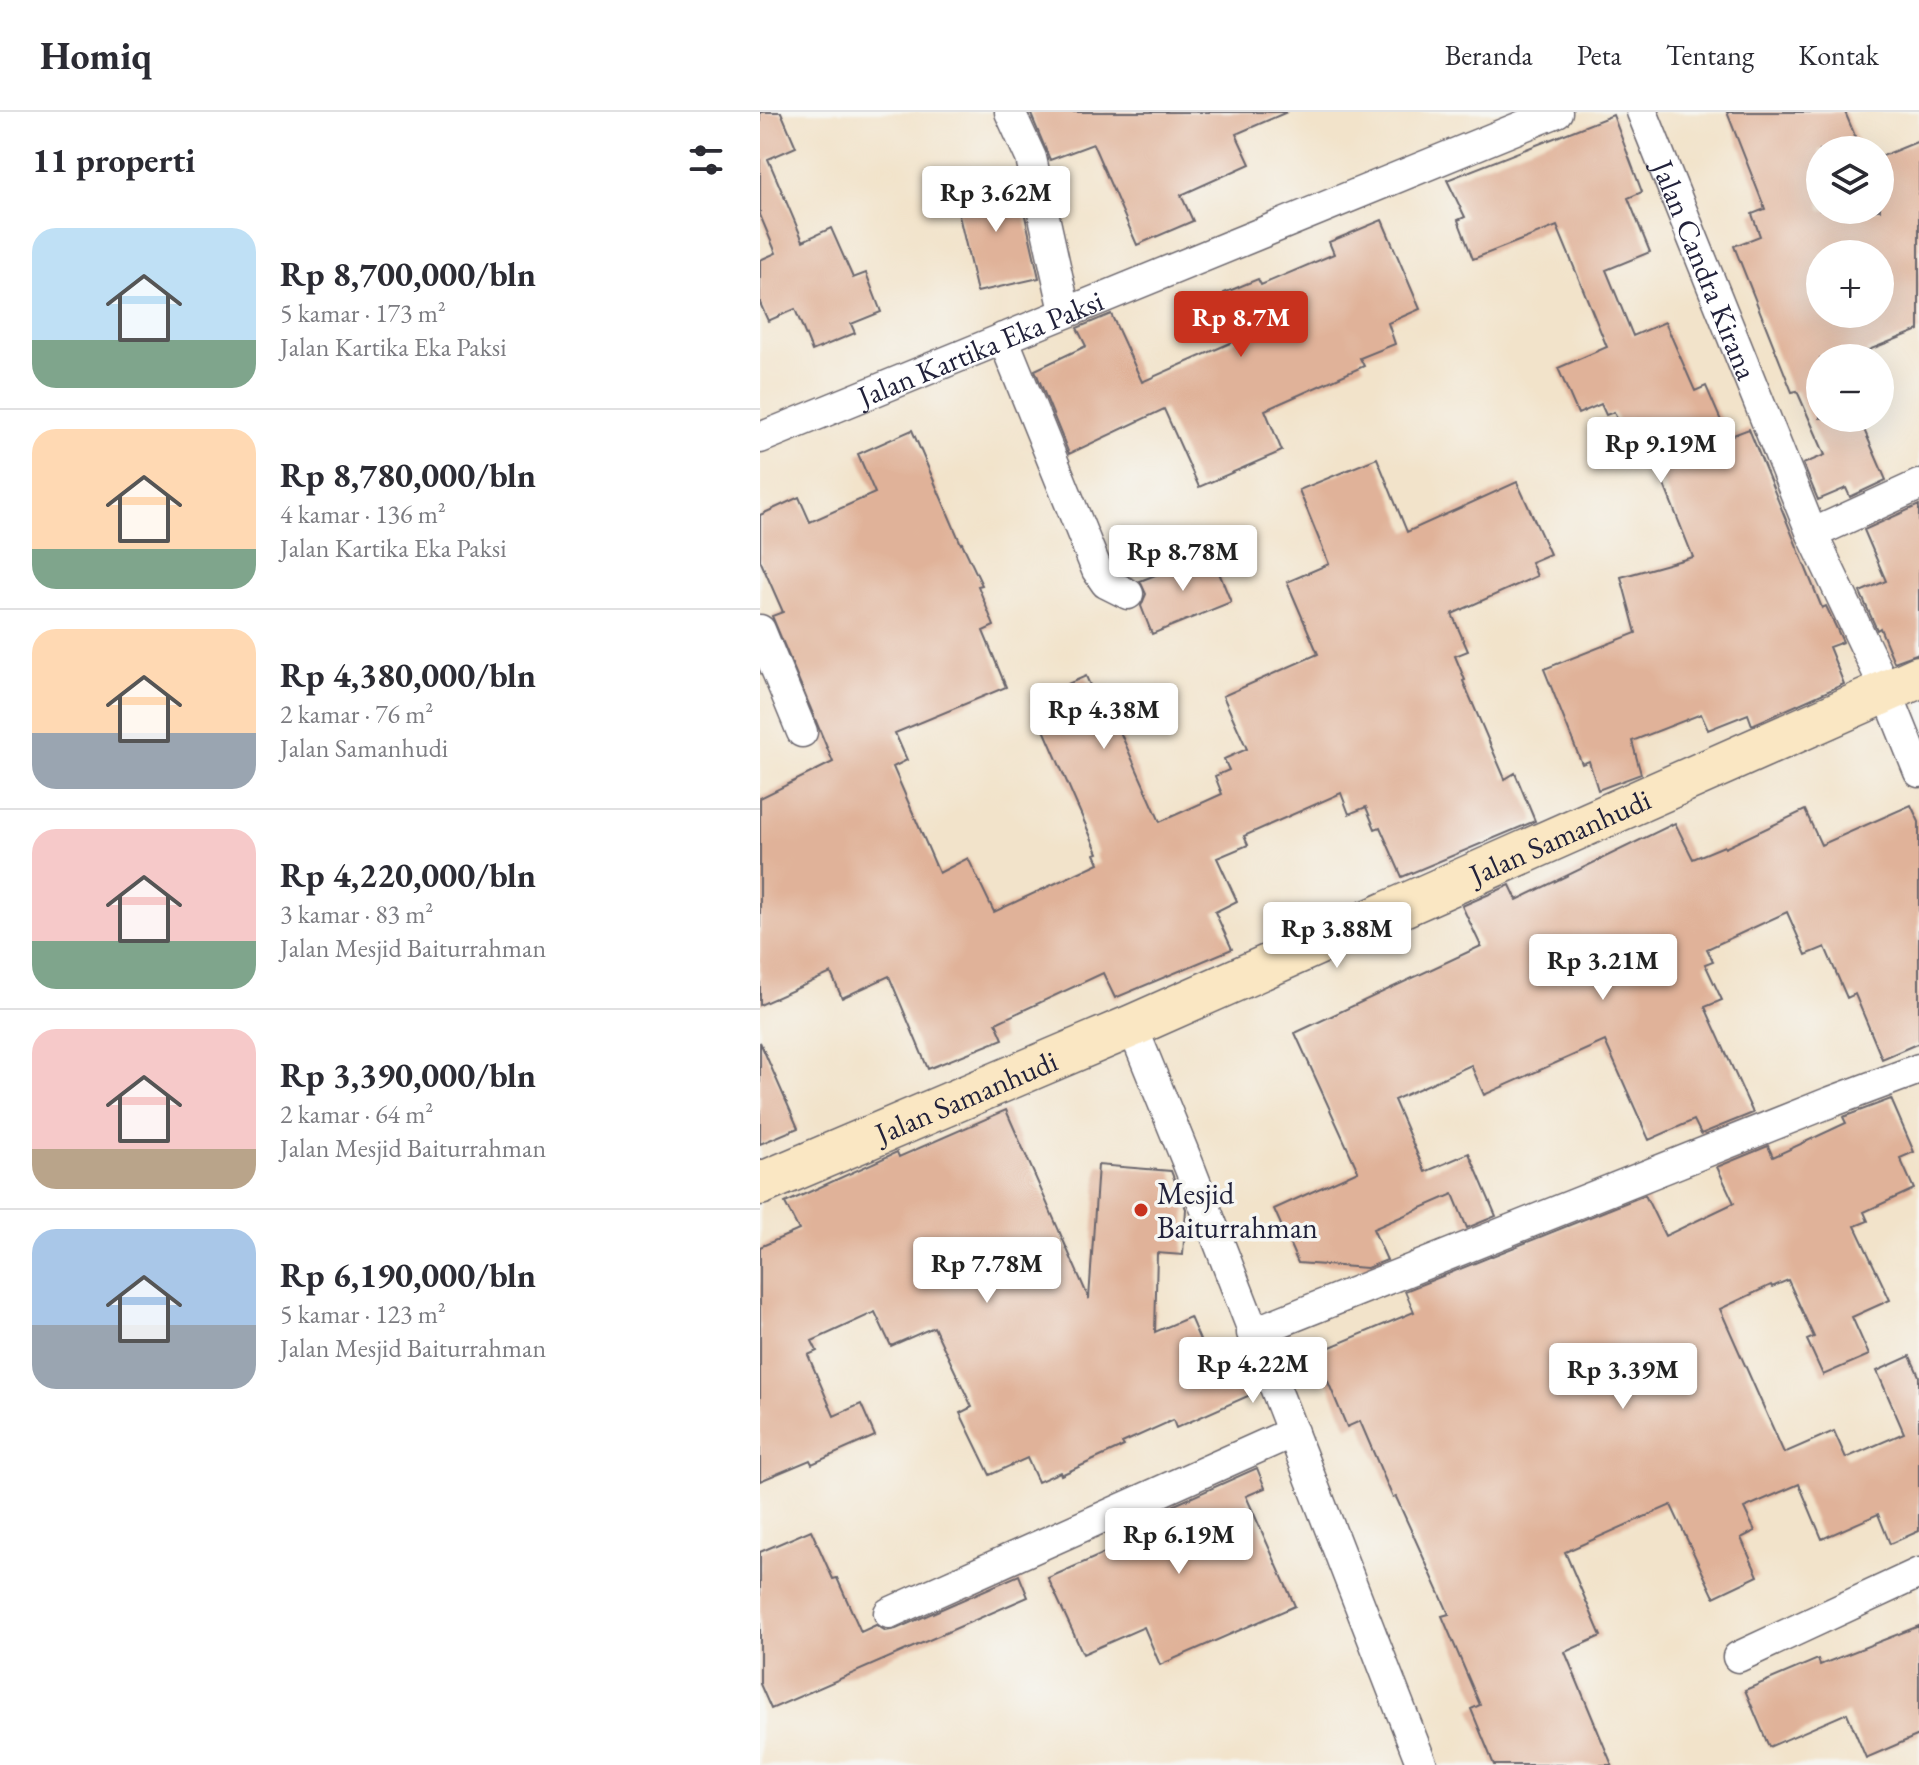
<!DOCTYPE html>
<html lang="id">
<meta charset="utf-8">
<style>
body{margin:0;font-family:"EB Garamond",serif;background:#f7f7f7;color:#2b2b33;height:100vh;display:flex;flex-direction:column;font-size:30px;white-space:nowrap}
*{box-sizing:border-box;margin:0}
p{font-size:26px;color:#7c7c81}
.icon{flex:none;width:44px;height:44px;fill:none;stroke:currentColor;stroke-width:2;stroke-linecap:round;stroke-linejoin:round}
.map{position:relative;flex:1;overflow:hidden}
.drawer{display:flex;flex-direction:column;background:#fff;width:760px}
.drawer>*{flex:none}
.controls{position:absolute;left:1046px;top:24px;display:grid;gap:16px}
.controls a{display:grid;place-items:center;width:88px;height:88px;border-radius:50%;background:#fff;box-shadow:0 8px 32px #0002;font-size:40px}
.price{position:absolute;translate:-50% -68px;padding:0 18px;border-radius:8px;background:#fff;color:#222;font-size:26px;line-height:52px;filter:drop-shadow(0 2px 4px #0008)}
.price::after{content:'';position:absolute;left:50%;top:48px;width:24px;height:18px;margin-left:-12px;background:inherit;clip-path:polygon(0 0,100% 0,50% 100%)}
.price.current{background:#c8321e;color:#fff}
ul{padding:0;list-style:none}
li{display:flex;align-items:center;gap:24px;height:200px;padding:0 32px}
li+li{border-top:2px solid #e1e1e2}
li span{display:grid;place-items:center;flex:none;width:224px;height:160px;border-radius:24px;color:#555}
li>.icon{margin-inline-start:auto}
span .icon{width:96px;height:96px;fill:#fffc;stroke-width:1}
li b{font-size:34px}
h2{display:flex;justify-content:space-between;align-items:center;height:96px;padding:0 32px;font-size:34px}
header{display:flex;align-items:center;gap:48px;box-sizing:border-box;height:112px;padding:0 40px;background:#fff;border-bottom:2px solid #e1e1e2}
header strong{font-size:38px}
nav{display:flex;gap:44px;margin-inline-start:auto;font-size:28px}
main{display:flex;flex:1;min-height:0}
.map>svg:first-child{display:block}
</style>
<header>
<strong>Homiq</strong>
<nav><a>Beranda</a><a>Peta</a><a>Tentang</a><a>Kontak</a></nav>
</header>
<main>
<section class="drawer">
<h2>11 properti<svg class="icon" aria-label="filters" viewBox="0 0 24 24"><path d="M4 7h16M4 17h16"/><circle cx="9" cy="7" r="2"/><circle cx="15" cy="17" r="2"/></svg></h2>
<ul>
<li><span style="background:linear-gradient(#bfe0f5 70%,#7fa58c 0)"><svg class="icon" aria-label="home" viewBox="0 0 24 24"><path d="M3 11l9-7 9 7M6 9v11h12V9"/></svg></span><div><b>Rp 8,700,000/bln</b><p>5 kamar · 173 m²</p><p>Jalan Kartika Eka Paksi</p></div></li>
<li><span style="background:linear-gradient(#ffd9b3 75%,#7fa58c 0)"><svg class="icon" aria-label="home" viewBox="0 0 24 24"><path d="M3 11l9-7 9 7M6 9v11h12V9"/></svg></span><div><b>Rp 8,780,000/bln</b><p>4 kamar · 136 m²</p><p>Jalan Kartika Eka Paksi</p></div></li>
<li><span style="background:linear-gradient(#ffd9b3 65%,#9aa5b1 0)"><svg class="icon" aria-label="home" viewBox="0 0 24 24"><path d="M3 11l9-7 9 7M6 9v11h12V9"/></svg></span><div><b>Rp 4,380,000/bln</b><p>2 kamar · 76 m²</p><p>Jalan Samanhudi</p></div></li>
<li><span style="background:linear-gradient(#f6c9c9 70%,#7fa58c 0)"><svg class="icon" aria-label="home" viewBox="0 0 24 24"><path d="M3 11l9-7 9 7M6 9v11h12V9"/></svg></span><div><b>Rp 4,220,000/bln</b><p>3 kamar · 83 m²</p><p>Jalan Mesjid Baiturrahman</p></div></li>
<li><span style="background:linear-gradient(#f6c9c9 75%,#b9a48a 0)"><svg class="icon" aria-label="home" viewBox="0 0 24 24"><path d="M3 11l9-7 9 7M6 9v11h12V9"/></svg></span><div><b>Rp 3,390,000/bln</b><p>2 kamar · 64 m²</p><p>Jalan Mesjid Baiturrahman</p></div></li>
<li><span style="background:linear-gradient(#a9c7e8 60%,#9aa5b1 0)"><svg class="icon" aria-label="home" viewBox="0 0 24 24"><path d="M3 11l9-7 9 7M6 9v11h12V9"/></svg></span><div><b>Rp 6,190,000/bln</b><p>5 kamar · 123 m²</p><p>Jalan Mesjid Baiturrahman</p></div></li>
</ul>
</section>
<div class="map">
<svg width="1159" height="1653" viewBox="0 0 1159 1653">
<rect width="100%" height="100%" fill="#f6f6f2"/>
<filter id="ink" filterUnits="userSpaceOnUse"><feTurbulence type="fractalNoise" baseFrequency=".0125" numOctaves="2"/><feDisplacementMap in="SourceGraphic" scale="16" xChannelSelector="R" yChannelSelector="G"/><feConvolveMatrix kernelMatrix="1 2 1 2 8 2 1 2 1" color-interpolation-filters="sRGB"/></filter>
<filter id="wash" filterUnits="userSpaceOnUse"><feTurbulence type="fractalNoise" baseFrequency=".006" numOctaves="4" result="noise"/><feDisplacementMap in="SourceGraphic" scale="32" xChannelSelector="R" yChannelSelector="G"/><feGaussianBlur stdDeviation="1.8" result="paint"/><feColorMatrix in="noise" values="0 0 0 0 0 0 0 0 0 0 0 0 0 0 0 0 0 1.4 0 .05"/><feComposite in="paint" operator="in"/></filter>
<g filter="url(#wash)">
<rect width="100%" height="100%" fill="#f2e3ca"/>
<g id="blocks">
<!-- building -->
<path fill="#e0b299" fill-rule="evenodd" d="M0 0H21L36 35 8 47 43 129 71 116 93 166 106 161 121 200 91 212 95 221 52 239 35 197 8 209 0 191V148L16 141 0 103Z
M270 0H527L476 22 490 52 421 83 433 109 377 133 333 32 290 48Z
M967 0H1085L1101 38H1060V98H1120V45L1159 29V218L1106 239 1109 246H1060V306H1099L1126 368 1090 385 1086 376 1058 388 1043 352 1065 343 1037 279 1032 280 974 134 1000 124 992 102 1005 97ZM1060 142H1120V202H1060Z
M853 3 882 80 868 86 890 140 846 158 873 224 905 210 935 279 946 274 968 325 989 317 1062 496 1066 494 1083 530 1069 535 1084 572 992 613 988 602 948 618 941 602 872 629 881 662 838 678 829 649 822 652 784 557 876 521 861 465 933 445 893 345 876 352 854 300 846 303 841 292 818 302 798 256 847 235 797 114 713 147 698 108 705 105 687 68Z
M256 64 279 166 217 180 193 78Z
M622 108 660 197 628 211 635 232 600 246 604 254 505 298 522 339 439 375 404 297 309 342 275 258 326 234 317 216 351 202 382 270 484 225 464 181 498 167 501 173 574 142 569 130Z
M152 318 201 432 202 431 222 473 218 474 234 514 223 519 246 575 135 621 147 648 133 655 179 761 208 746 234 800 339 751 335 742 338 741 271 588 326 564 349 617 357 613 400 710 462 682 455 664 469 658 464 647 487 637 463 584 558 542 527 470 569 452 539 378 617 346 647 420 757 370 790 442 771 450 777 464 692 502 708 539 695 544 705 568 703 569 745 667 755 661 775 709 642 765 620 715 615 717 606 695 589 702 581 681 484 724 488 733 457 746 477 789 455 800 472 837 355 886 343 861 236 911 243 927 168 957 129 864 82 886 71 861 0 893V686L73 650 12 504 23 500 0 448V403L39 385 50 410 115 381 98 342Z
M1159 393V541L1134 550 1120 516 1117 518 1100 480 1126 469 1104 418Z
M451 441 471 490 392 522 381 494 386 482 380 469Z
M1151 693 1159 710V931L1122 947 1095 882 1087 886 1065 835 1046 843 1027 800 947 837 953 849 945 852 962 888 945 895 993 1001 941 1022 934 1008 889 1028 845 929 724 983 711 953 634 988 665 1060 709 1041 736 1104 707 1116 693 1082 613 1117 627 1148 607 1156 538 1151 514 1097 598 1059 535 921 721 834 702 794 750 773 757 788 915 711 933 747 964 734 965 736 1045 698 1061 733Z
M0 930 38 1016 0 1032Z
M1131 987 1154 1040 1140 1046 1154 1077 1104 1100 1108 1109 1095 1114 1130 1188 1092 1205 1109 1243 1063 1263 1047 1228 1054 1225 1028 1168 1012 1175 1011 1173 960 1197 1024 1341 1074 1319 1086 1346 1144 1321 1117 1259 1150 1244 1159 1264V1419L1130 1432 1118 1402 1062 1427 1039 1372 984 1396 995 1419 981 1426 998 1464 954 1485 911 1393 805 1440 841 1524 805 1540 852 1653H734L711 1597 720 1593 682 1504 689 1502 636 1385 633 1386 600 1309 587 1315 556 1241 654 1200 645 1179 885 1083 905 1124 974 1091 957 1055 1008 1034 1013 1045 1086 1011 1083 1005Z
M246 998 329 1187 338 1053 411 1059 426 1097 423 1143 397 1141 395 1220 430 1205 445 1240 465 1231 477 1259 486 1254 497 1280 416 1316 413 1308 362 1331 364 1334 301 1363 300 1360 278 1370 267 1346 230 1363 200 1301 212 1295 174 1215 131 1234 115 1200 52 1229 57 1239 48 1243 74 1304 101 1292 115 1324 52 1352 50 1348 0 1369V1135L39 1118 25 1091 137 1040 139 1045Z
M497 1356 505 1376 486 1384 535 1494 400 1553 384 1515 323 1542 288 1466 359 1435 352 1421Z
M51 1418 73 1467 77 1466 101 1520 116 1513 126 1519 136 1517 259 1463 268 1485 11 1597 0 1572V1440Z
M1159 1514V1623L1106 1646 1087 1601 1009 1635 985 1578 1058 1547 1060 1553Z"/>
</g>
</g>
<g filter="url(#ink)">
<use href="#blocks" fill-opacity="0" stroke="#6b666d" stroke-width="2"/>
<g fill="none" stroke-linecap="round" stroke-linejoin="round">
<!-- street casing -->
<g stroke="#6b666d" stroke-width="33">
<g id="street">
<path d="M250 0 271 46 305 199"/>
<path id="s1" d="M882 0 1052 422 1126 578 1159 660"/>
<path d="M243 226 337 458 346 471 368 482"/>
<path id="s2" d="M0 326 797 0"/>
<path d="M1052 422 1159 373"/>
<path d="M0 518 42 620"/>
<path d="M372 914 429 1054 662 1653"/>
<path d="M492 1221 1068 991 1159 957"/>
<path d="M129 1501 533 1320"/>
<path d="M978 1545 1159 1461"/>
</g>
</g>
<!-- secondary casing -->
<g stroke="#6b666d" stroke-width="45">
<g id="secondary">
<path id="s3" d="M0 1072 372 914 1159 565"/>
</g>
</g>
<!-- street -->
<use href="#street" stroke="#fff" stroke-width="30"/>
<!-- secondary -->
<use href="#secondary" stroke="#fae7c3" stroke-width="42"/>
</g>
</g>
<!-- markers -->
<circle fill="#c8321e" stroke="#f6f6f2" stroke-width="3" cx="381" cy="1098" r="8"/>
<g text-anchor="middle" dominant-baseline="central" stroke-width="7" stroke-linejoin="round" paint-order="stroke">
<!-- street labels -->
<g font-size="30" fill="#22223b" stroke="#f6f6f2">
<text stroke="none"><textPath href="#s1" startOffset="170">Jalan Candra Kirana</textPath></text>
<text stroke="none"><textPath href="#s2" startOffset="238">Jalan Kartika Eka Paksi</textPath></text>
<text stroke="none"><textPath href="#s3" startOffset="872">Jalan Samanhudi</textPath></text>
<text stroke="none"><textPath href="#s3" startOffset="224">Jalan Samanhudi</textPath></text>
</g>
<!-- poi labels -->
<g font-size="30" fill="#22223b" stroke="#f6f6f2" text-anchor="start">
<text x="397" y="1081">Mesjid<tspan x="397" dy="34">Baiturrahman</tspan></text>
</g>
</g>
</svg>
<div class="controls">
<a><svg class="icon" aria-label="layers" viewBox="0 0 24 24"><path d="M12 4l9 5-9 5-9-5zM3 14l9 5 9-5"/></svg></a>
<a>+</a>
<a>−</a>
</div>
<b class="price" style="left:236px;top:122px">Rp 3.62M</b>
<b class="price current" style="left:481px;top:247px">Rp 8.7M</b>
<b class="price" style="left:901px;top:373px">Rp 9.19M</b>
<b class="price" style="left:423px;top:481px">Rp 8.78M</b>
<b class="price" style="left:344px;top:639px">Rp 4.38M</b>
<b class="price" style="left:577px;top:858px">Rp 3.88M</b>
<b class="price" style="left:843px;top:890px">Rp 3.21M</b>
<b class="price" style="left:227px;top:1193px">Rp 7.78M</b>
<b class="price" style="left:493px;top:1293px">Rp 4.22M</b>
<b class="price" style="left:863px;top:1299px">Rp 3.39M</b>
<b class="price" style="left:419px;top:1464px">Rp 6.19M</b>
</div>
</main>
